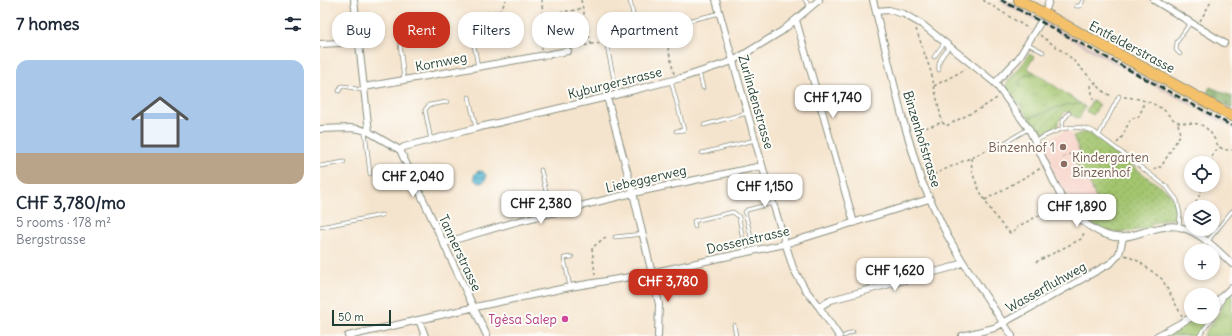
<!DOCTYPE html>
<meta charset="utf-8">
<style>
body{margin:0;font-family:Delius,sans-serif;background:#f2f2f3;color:#1f2937;height:100vh;display:flex;flex-direction:column;font-size:15px;white-space:nowrap}
*{box-sizing:border-box;margin:0}
p{font-size:13px;color:#747a83}
.icon{flex:none;width:22px;height:22px;fill:none;stroke:currentColor;stroke-width:2;stroke-linecap:round;stroke-linejoin:round}
.map{position:relative;flex:1;overflow:hidden}
.side{display:flex;flex-direction:column;background:#fff;width:320px}
.side>*{flex:none}
.hud{position:absolute;left:12px;top:12px;width:380px;height:36px;display:flex;gap:8px}
.controls{position:absolute;left:864px;top:156px;display:grid;gap:8px}
.controls a{display:grid;place-items:center;width:36px;height:36px;border-radius:50%;background:#fff;box-shadow:0 2px 6px #0003;font-size:20px}
.scale{position:absolute;left:12px;bottom:10px;width:59px;box-sizing:border-box;padding-left:4px;border:2px solid #1f3d34;border-top:0;font-size:11px;line-height:14px;white-space:nowrap;color:#1f3d34;-webkit-text-stroke:3px #fdfcf7;paint-order:stroke}
.price{position:absolute;translate:-50% -34px;padding:0 9px;border-radius:8px;background:#fff;color:#222;font-size:13px;line-height:26px;filter:drop-shadow(0 1px 2px #0008)}
.price::after{content:'';position:absolute;left:50%;top:24px;width:12px;height:9px;margin-left:-6px;background:inherit;clip-path:polygon(0 0,100% 0,50% 100%)}
.price.current{background:#c8321e;color:#fff}
ul{padding:0;list-style:none}
li{display:grid;align-content:center;gap:8px;height:212px;padding:0 16px}
li span{display:grid;place-items:center;height:124px;border-radius:12px;color:#555}
li>.icon{margin-inline-start:auto}
span .icon{width:72px;height:72px;fill:#fffc;stroke-width:1}
li b{font-size:17px}
h2{display:flex;justify-content:space-between;align-items:center;height:48px;padding:0 16px;font-size:17px}
.chip{padding:0 14px;border-radius:16px;background:#fff;box-shadow:0 2px 6px #0003;font-size:14px;line-height:36px}
.chip.current{background:#c8321e;color:#fff}
main{display:flex;flex:1;min-height:0}
.map>svg:first-child{display:block}
</style>
<main>
<section class="side">
<h2>7 homes<svg class="icon" aria-label="filters" viewBox="0 0 24 24"><path d="M4 7h16M4 17h16"/><circle cx="9" cy="7" r="2"/><circle cx="15" cy="17" r="2"/></svg></h2>
<ul>
<li><span style="background:linear-gradient(#a9c7e8 75%,#b9a48a 0)"><svg class="icon" aria-label="home" viewBox="0 0 24 24"><path d="M3 11l9-7 9 7M6 9v11h12V9"/></svg></span><div><b>CHF 3,780/mo</b><p>5 rooms · 178 m²</p><p>Bergstrasse</p></div></li>
</ul>
</section>
<div class="map">
<svg width="912" height="336" viewBox="0 0 912 336">
<defs>
<pattern id="grass-tufts" width="24" height="20" patternUnits="userSpaceOnUse"><rect width="24" height="20" fill="#a3c56e"/><path d="M3 7l-1-3M5 7V3M7 7l1-3M15 17l-1-3M17 17v-4M19 17l1-3" fill="none" stroke="#84a15b"/></pattern>
<pattern id="forest-firs" width="22" height="20" patternUnits="userSpaceOnUse"><rect width="22" height="20" fill="#82aa61"/><path d="M5 1l3.5 6h-7zM16 11l3.5 6h-7z" fill="#6a8c51"/></pattern>
<pattern id="park-dots" width="8" height="8" patternUnits="userSpaceOnUse"><rect width="8" height="8" fill="#a3c56e"/><path d="M2 2h.1M6 6h.1" fill="none" stroke="#84a15b" stroke-width="1.8" stroke-linecap="round"/></pattern>
<pattern id="garden-furrows" width="10" height="10" patternUnits="userSpaceOnUse"><rect width="10" height="10" fill="#a3c56e"/><path d="M-1 1l2-2M0 10L10 0M9 11l2-2" fill="none" stroke="#84a15b"/></pattern>
<pattern id="water-rules" width="6" height="5" patternUnits="userSpaceOnUse"><rect width="6" height="5" fill="#53b4d2"/><path d="M0 2.5h6" fill="none" stroke="#4494ab"/></pattern>
</defs>
<rect width="100%" height="100%" fill="#fdfcf7"/>
<filter id="ink" filterUnits="userSpaceOnUse"><feTurbulence type="fractalNoise" baseFrequency=".025" numOctaves="2"/><feDisplacementMap in="SourceGraphic" scale="8" xChannelSelector="R" yChannelSelector="G"/><feConvolveMatrix kernelMatrix="1 2 1 2 8 2 1 2 1" color-interpolation-filters="sRGB"/></filter>
<filter id="wash" filterUnits="userSpaceOnUse"><feTurbulence type="fractalNoise" baseFrequency=".012" numOctaves="4" result="noise"/><feDisplacementMap in="SourceGraphic" scale="16" xChannelSelector="R" yChannelSelector="G"/><feGaussianBlur stdDeviation="0.9" result="paint"/><feColorMatrix in="noise" values="0 0 0 0 0 0 0 0 0 0 0 0 0 0 0 0 0 1.4 0 .05"/><feComposite in="paint" operator="in"/></filter>
<g filter="url(#wash)">
<rect width="100%" height="100%" fill="#f5e4cd"/>
<!-- built -->
<path fill="#f7d1c7" d="M748 129 760 152 752 156 768 179 778 201 756 211 745 195 734 172 723 143Z"/>
<!-- railway -->
<path fill="#d2bfc0" d="M678 0H685L912 124V128Z"/>
<!-- grass -->
<path fill="url(#grass-tufts)" stroke="#618151" d="M714 72 761 104 745 105 709 118 691 93 695 92 699 82 703 77Z
M912 293V336H883L900 311 906 298Z
M878 317H889L875 336H844Z"/>
<!-- forest -->
<path fill="url(#forest-firs)" stroke="#50744a" d="M890 87 912 96V109L886 94Z"/>
<!-- park -->
<path fill="url(#park-dots)" stroke="#618151" d="M773 100 780 105 773 115 766 111Z
M765 132 772 134 779 139 794 153 848 192 855 202 858 216 856 219H845L831 224V227C796 235 784 237 756 211L777 201 768 179H766L764 177 752 156 760 152 753 136Z"/>
<!-- garden -->
<path fill="url(#garden-furrows)" stroke="#618151" d="M709 54 714 57 707 68 714 72 703 77 699 82 700 86 695 92 691 93C688 90 685 88 687 83L704 62Z
M761 104 765 107 759 119 745 111 738 122V126L719 135 709 118 745 105Z"/>
<!-- water -->
<path fill="url(#water-rules)" stroke="#397883" d="M154 177a6 6 0 1 1 12 0a6 6 0 1 1-12 0Z"/>
</g>
<g filter="url(#ink)">
<g fill="none" stroke-linecap="round" stroke-linejoin="round">
<!-- lane casing -->
<g stroke="#8a9080" stroke-width="4.5">
<path id="lane" d="M310 0 313 15
M485 0 491 8
M756 6H760L763 0
M150 23 158 67
M347 26 400 13
M80 43 84 81
M708 44 723 52
M860 54 856 50 857 42 870 23
M614 57 625 42
M619 70C617 60 624 54 630 46
M379 72 383 88
M351 81 364 130 356 131
M19 91 22 86C31 86 37 91 45 90
M297 94 287 46 300 41 337 31
M149 97 156 128
M384 125 427 113
M742 128 743 120 745 118 749 113
M45 131 50 174
M779 135 799 96
M111 140 105 110 109 105 127 102
M715 141C735 131 750 122 773 131L847 187 857 200 860 214 859 227
M686 142 708 129
M382 153 435 140
M0 166 24 162
M221 170 231 213
M0 227 62 215
M375 227 374 221 413 212 419 217 425 253
M295 237 323 234
M431 237 425 212 427 210 453 203
M887 242 912 211
M559 261 566 286
M250 287 244 258 252 257
M414 325 416 336
M524 336 533 332
M879 336 896 313 903 299"/>
</g>
<!-- street casing -->
<g stroke="#8a9080" stroke-width="8">
<path id="street" d="M34 0 49 132
M396 0 449 190 473 268 485 289 499 307 519 336
M553 0 583 120 601 180 627 235 643 262 692 336
M834 0 904 43
M727 7 729 0
M556 11 569 10 584 14 603 25 675 83 709 129 743 201C756 218 781 240 804 237 812 236 820 233 827 231 839 228 851 224 863 228 882 234 898 250 912 264
M476 20 534 223
M0 44 39 42
M675 83 698 59 720 23
M44 87 248 51
M287 97 313 193 339 304 338 336
M0 129 30 128 39 129 49 132 80 150 167 336
M80 150 84 147 156 128 287 97 361 78 413 61 462 31 499 0
M124 243 199 221 313 193 442 166
M893 305 912 287
M499 307 511 300 633 267 643 262
M99 320 105 336
M28 336 160 306 250 287 316 276 465 244 609 199
M642 336 674 328 791 263 799 254 803 238
M837 336 872 317"/>
</g>
<!-- primary casing -->
<g stroke="#8a9080" stroke-width="12">
<path id="primary" d="M699 0 912 116"/>
</g>
<!-- path -->
<path stroke="#8a9080" stroke-width="1.5" stroke-dasharray="3 3" stroke-linecap="butt" d="M261 0 271 44
M663 0 709 29
M161 13 181 10 186 0
M222 15 263 9
M880 21 892 0
M596 29 611 72 622 122
M344 30 354 74
M720 35 750 57 785 93 792 96
M253 48 277 43 283 45
M222 50 221 40 223 30 222 0
M614 86 646 69
M804 97C818 98 834 102 845 111 849 115 853 121 859 122 869 124 880 121 888 130 898 139 894 151 912 150
M773 100 771 86 774 83
M594 131 615 125 622 122 626 126 663 107 677 98
M797 143 802 137 811 118H818L823 107V100
M743 157 750 154
M651 158C652 163 651 169 653 174 659 194 675 219 690 233L698 229 697 227 739 205
M892 163C891 156 894 151 900 147
M893 167V168
M834 170 836 167H841L860 135 858 123
M608 177 681 144
M665 200 721 168
M872 207 878 199 883 185
M866 211 871 208
M805 255 818 261 842 279 862 316
M716 262 761 239 765 231
M275 275 272 248 284 238 289 237"/>
<!-- lane -->
<use href="#lane" stroke="#fff" stroke-width="3"/>
<!-- street -->
<use href="#street" stroke="#fff" stroke-width="6"/>
<!-- primary -->
<use href="#primary" stroke="#f4c16a" stroke-width="10"/>
<!-- rail -->
<path stroke="#1f3d34" stroke-width="2.5" stroke-dasharray="6 3" stroke-linecap="butt" d="M681 0 912 126"/>
</g>
</g>
<!-- markers -->
<g fill="#8d6e63" stroke="#fdfcf7" stroke-width="1.5">
<circle cx="743" cy="147" r="4"/>
<circle cx="744" cy="164" r="4"/>
</g>
<circle fill="#d1479c" stroke="#fdfcf7" stroke-width="1.5" cx="245" cy="319" r="4"/>
<g text-anchor="middle" dominant-baseline="central" stroke-width="4" stroke-linejoin="round" paint-order="stroke">
<!-- street labels -->
<g font-size="13" fill="#1f3d34" stroke="#fdfcf7">
<text transform="translate(812 47) rotate(28)">Entfelderstrasse</text>
<text transform="translate(121 62) rotate(-11)">Kornweg</text>
<text transform="translate(295 83) rotate(-14)">Kyburgerstrasse</text>
<text transform="translate(436 102) rotate(74)">Zurlindenstrasse</text>
<text transform="translate(602 139) rotate(73)">Binzenhofstrasse</text>
<text transform="translate(326 179) rotate(-13)">Liebeggerweg</text>
<text transform="translate(428 240) rotate(-13)">Dossenstrasse</text>
<text transform="translate(140 253) rotate(65)">Tannerstrasse</text>
<text transform="translate(726 287) rotate(-29)">Wasserfluhweg</text>
</g>
<!-- education labels -->
<g font-size="13" fill="#785e54" stroke="#fdfcf7" text-anchor="end">
<text x="735" y="147">Binzenhof 1</text>
<text x="752" y="157" text-anchor="start">Kindergarten<tspan x="752" dy="15">Binzenhof</tspan></text>
</g>
<!-- hotel labels -->
<g font-size="13" fill="#b23c85" stroke="#fdfcf7" text-anchor="end">
<text x="237" y="319">Tgèsa Salep</text>
</g>
</g>
</svg>
<div class="controls">
<a><svg class="icon" aria-label="locate" viewBox="0 0 24 24"><circle cx="12" cy="12" r="6"/><path d="M12 2v4M12 18v4M2 12h4M18 12h4"/></svg></a>
<a><svg class="icon" aria-label="layers" viewBox="0 0 24 24"><path d="M12 4l9 5-9 5-9-5zM3 14l9 5 9-5"/></svg></a>
<a>+</a>
<a>−</a>
</div>
<div class="scale">50 m</div>
<b class="price" style="left:513px;top:119px">CHF 1,740</b>
<b class="price" style="left:93px;top:198px">CHF 2,040</b>
<b class="price" style="left:445px;top:208px">CHF 1,150</b>
<b class="price" style="left:221px;top:225px">CHF 2,380</b>
<b class="price" style="left:757px;top:228px">CHF 1,890</b>
<b class="price" style="left:575px;top:292px">CHF 1,620</b>
<b class="price current" style="left:348px;top:303px">CHF 3,780</b>
<div class="hud">
<a class="chip">Buy</a>
<a class="chip current">Rent</a>
<a class="chip">Filters</a>
<a class="chip">New</a>
<a class="chip">Apartment</a>
</div>
</div>
</main>
